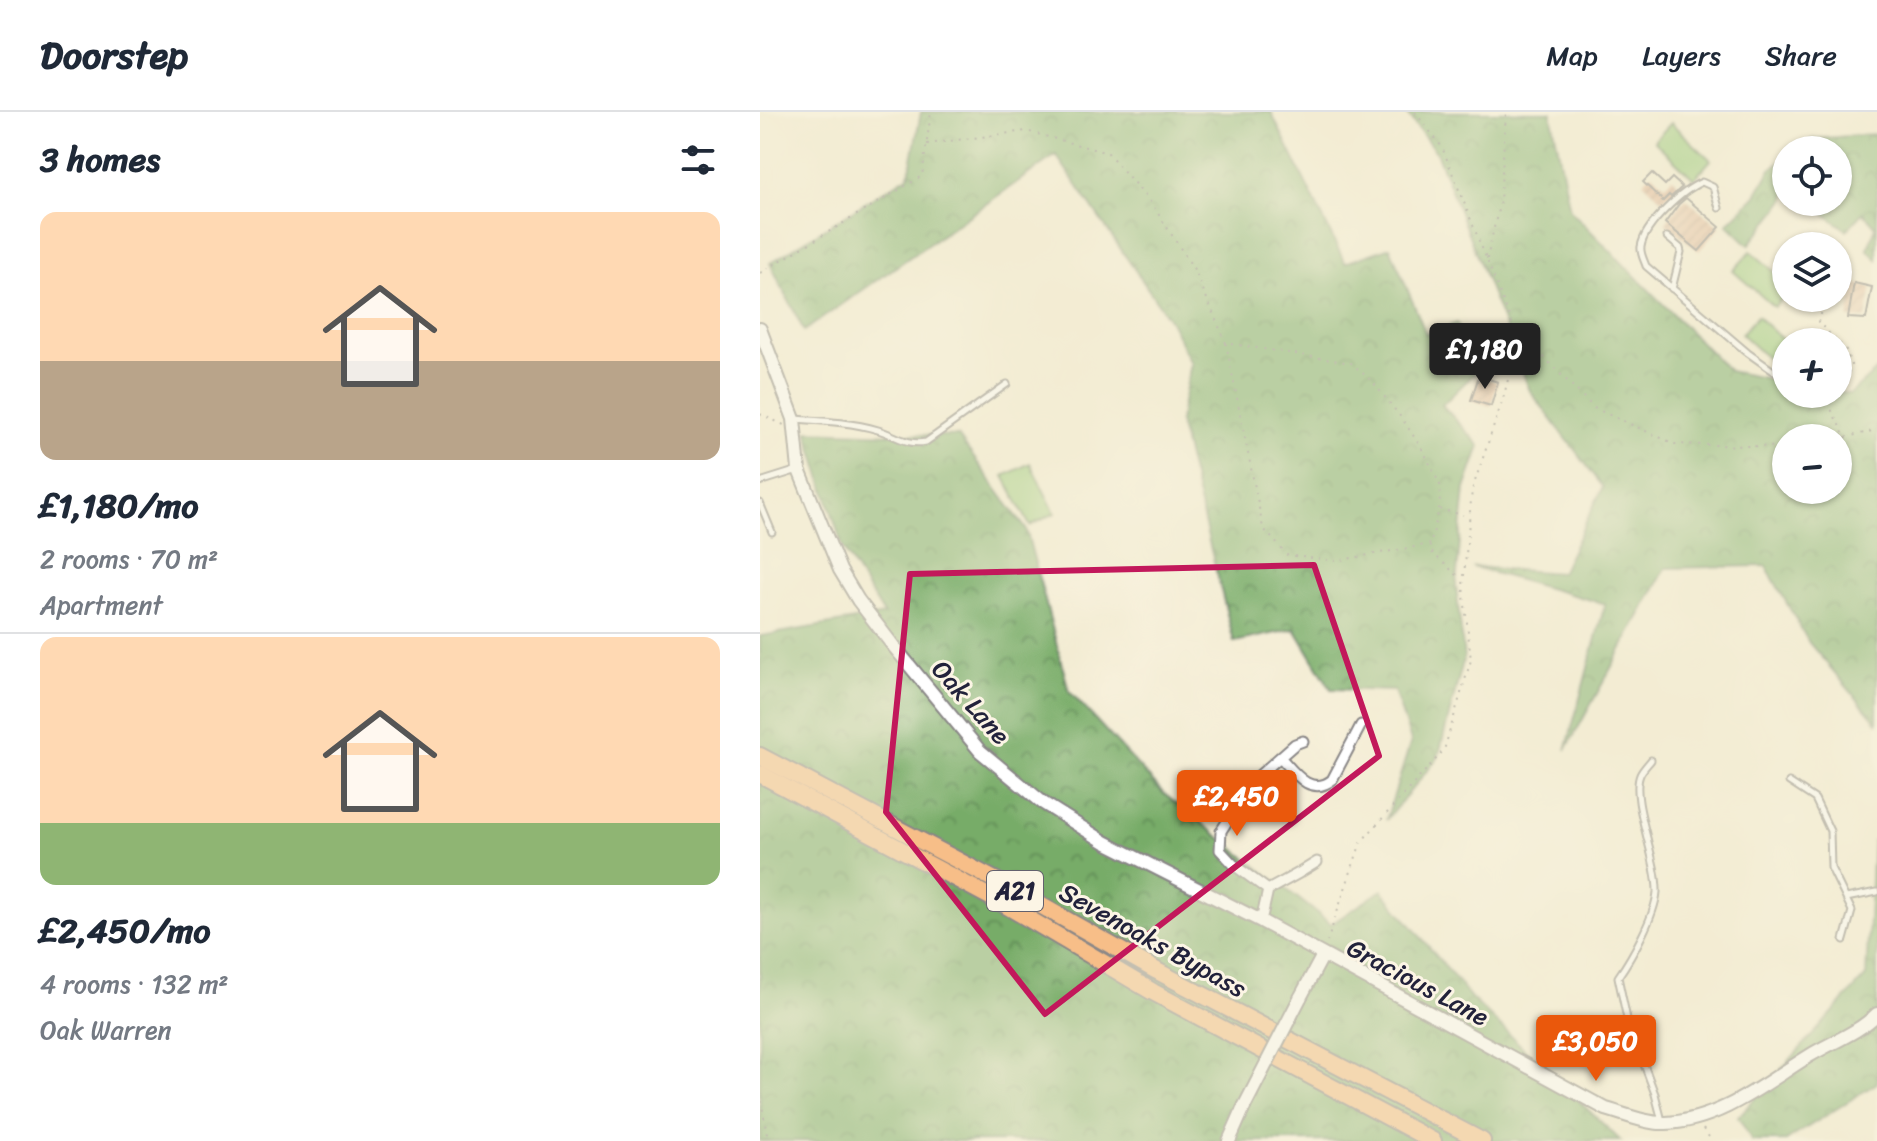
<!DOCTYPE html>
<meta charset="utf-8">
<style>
body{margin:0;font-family:Sriracha,sans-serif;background:#f6f6f7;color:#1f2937;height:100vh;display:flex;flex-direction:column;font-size:30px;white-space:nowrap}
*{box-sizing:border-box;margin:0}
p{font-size:26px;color:#747a83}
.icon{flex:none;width:44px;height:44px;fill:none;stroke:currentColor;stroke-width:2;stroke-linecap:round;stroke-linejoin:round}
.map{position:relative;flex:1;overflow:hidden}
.details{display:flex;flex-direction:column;background:#fff;width:760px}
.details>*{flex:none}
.controls{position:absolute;left:1012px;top:24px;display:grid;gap:16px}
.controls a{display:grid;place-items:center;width:80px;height:80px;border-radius:50%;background:#fff;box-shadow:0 2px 6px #0004;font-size:40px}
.price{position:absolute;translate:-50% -68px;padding:0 18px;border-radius:8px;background:#ea580c;color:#fff;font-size:26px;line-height:52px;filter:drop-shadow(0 2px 4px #0008)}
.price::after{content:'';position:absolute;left:50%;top:48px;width:24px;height:18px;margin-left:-12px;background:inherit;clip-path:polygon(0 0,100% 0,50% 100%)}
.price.on{background:#222;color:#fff}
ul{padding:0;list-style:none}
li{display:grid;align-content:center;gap:16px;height:424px;padding:0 40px}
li+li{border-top:2px solid #e0e1e3}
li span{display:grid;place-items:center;height:248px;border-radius:16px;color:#555}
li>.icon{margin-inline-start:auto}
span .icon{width:144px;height:144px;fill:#fffc;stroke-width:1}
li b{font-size:34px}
h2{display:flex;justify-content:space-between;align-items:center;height:96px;padding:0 40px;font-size:34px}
header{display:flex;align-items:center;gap:48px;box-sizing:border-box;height:112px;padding:0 40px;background:#fff;border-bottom:2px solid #e0e1e3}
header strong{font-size:38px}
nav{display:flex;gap:44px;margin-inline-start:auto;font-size:28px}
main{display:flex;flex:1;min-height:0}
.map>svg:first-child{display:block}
</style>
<header>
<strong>Doorstep</strong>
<nav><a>Map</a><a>Layers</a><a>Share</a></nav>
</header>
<main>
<section class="details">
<h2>3 homes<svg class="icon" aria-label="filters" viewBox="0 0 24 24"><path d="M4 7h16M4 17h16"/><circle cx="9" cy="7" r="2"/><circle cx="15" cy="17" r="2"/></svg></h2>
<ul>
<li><span style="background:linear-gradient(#ffd9b3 60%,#b9a48a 0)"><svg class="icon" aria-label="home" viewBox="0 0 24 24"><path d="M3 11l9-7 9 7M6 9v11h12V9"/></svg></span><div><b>£1,180/mo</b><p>2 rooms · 70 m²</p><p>Apartment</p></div></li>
<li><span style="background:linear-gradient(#ffd9b3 75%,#8fb573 0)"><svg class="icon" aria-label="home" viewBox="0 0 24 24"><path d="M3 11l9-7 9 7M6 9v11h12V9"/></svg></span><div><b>£2,450/mo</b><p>4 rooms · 132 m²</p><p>Oak Warren</p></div></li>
</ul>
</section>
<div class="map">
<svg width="1117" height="1029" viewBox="0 0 1117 1029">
<defs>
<pattern id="forest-crowns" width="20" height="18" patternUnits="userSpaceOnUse" patternTransform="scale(2)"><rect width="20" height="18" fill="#77ac68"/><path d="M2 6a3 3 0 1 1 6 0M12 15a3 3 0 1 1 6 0" fill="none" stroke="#618c57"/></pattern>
<pattern id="building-hatch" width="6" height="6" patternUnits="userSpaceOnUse" patternTransform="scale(2)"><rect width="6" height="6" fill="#ddab8b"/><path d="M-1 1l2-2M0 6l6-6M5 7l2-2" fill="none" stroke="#b38b73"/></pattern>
</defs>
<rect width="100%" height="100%" fill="#fcf5e5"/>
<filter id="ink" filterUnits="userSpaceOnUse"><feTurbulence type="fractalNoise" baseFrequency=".0125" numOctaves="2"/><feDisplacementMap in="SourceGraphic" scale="16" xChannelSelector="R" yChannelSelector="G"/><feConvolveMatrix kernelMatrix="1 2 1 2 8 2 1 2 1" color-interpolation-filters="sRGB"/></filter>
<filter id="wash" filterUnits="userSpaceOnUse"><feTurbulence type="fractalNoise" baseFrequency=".006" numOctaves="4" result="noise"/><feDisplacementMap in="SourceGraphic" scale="32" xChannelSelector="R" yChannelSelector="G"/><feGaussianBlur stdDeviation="1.8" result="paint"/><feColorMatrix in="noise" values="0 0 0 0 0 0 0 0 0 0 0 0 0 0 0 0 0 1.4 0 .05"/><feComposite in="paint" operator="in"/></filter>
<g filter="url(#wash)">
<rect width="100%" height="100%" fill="#f3ecd3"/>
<!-- green -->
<path fill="#94c777" stroke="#5b7459" stroke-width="2" d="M911 11 951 48 934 67 894 29Z
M991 139 1026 170V182L1014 195 973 159Z
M997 204 1026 231V252L1020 258 981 222Z
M270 351 295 401 270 414 244 364Z"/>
<!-- forest -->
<path fill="url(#forest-crowns)" stroke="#4c6752" stroke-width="2" fill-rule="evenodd" d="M161 0H511L585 151 630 135 666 222 697 211 719 257 682 293 720 334 705 377 696 473 704 546 678 646 626 708 651 629 634 579 571 577 535 517 474 530 419 310 431 251 410 209 296 43 44 219 10 151 149 63Z
M645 0H791L810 98 969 259 1026 270V282H1078V280L1090 282 1117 258V610L1049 531 1006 454 906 456 806 638 845 492 712 455 801 461 843 375 770 279 676 40ZM1026 326H1078V378H1026Z
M1113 22 1117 25V147L1107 137 1116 115 1103 100 1087 118 1048 90H1078V38H1037L1052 27Z
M1026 46V87L989 133 967 112 996 83 1011 57Z
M47 319 198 324 266 417 309 579 403 681 571 812 622 778 711 886 861 1029H0V524L124 503 83 437Z
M1113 729 1117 730V971L1026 1029H992L978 1005 1106 864Z"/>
<g id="blocks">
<!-- building -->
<path fill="url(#building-hatch)" d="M892 61 905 73 912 66 922 75 911 85 909 83 903 89 883 70Z
M926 86 960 115 939 139 905 111 919 92Z
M1094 171 1112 175 1106 207 1088 206Z
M719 264 738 270 731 294 711 288Z"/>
</g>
</g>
<g filter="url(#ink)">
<use href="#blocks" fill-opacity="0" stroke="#8a8787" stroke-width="2"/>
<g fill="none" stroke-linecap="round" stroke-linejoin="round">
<!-- service casing -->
<g stroke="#8a8787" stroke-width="9">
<path id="service" d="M959 96 953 75 942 70C923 78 884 113 881 135 880 141 884 148 886 154L988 241 1026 268
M907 125 920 136 921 140 912 177
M1067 282H1068
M35 307C63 309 90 310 118 318 136 323 147 334 166 330L247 272
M0 370 38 358
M0 391 12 420
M891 648C888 652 882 658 880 663 870 687 898 748 897 780 895 804 872 845 858 865L867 907 895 982 902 1009
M1029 670 1055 687 1070 719 1071 756 1092 799 1084 828
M1086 786 1117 780"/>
</g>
<!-- minor casing -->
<g stroke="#8a8787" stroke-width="13">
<path id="minor" d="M520 645C534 660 550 685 572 668L601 613
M508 778 539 761 557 750
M501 809 508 778 474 753 460 738 461 719 494 668 535 632 543 629"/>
</g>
<!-- tertiary casing -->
<g stroke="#8a8787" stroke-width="16">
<path id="tertiary" d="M0 217 34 307 39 358 80 458 98 488 131 531 220 639 283 691 345 730 501 809 846 997C864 1002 887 1012 906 1011 960 1009 1005 971 1049 944 1072 930 1098 921 1117 902
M540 886 563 843
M469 1029 484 995"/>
</g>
<!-- trunk casing -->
<g stroke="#8a8787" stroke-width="20">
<path id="trunk" d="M0 644 250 776 397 859 722 1029
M0 662 247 794 393 880 673 1029"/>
</g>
<!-- path -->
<path stroke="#8a8787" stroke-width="2" stroke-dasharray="2 6" stroke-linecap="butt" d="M655 0 682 35 753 214 834 296 915 332 1026 335
M167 32 266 19 348 41 392 92 435 159 466 231 591 251 612 269 643 308 664 340 681 375 679 397
M727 147 740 89 746 0
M0 161 162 64 171 0
M1067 186 1058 210 1086 238 1092 256 1078 271
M466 231 503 416 527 443 575 449 671 432
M1070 290 1072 299 1085 325
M0 302 24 313
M1078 327 1117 318
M697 463 669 438 679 397 703 403
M567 830 601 730 684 638 711 548 703 474 712 378 743 287 751 256 753 214
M0 981 8 1029
M943 1017 952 1029"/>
<!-- service -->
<use href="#service" stroke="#fff" stroke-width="5"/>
<!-- minor -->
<use href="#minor" stroke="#fff" stroke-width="9"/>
<!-- tertiary -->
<use href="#tertiary" stroke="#fff" stroke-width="12"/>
<!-- trunk -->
<use href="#trunk" stroke="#f7be88" stroke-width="16"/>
<!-- tertiary-bridge casing -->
<g stroke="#8a8787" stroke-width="16" stroke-linecap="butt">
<path id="tertiary-bridge" d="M484 995 540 886"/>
</g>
<!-- tertiary-bridge -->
<use href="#tertiary-bridge" stroke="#fff" stroke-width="12"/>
</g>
</g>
<!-- marked area -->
<path d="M0 0H1117V1029H0ZM554 453 619 644 285 902 126 700 150 462Z" fill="#f3ecd3" fill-opacity=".55" fill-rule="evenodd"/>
<path fill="none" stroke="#c2185b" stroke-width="6" stroke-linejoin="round" d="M554 453 619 644 285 902 126 700 150 462Z"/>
<g text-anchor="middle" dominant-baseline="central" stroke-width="6" stroke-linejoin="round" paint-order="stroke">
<!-- shield labels -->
<rect fill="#fcf5e5" stroke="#63616e" stroke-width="2" x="227" y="759" width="56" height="40" rx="6"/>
<g font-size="24" font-weight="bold" fill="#22223b">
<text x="255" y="779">A21</text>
</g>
<!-- street labels -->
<g font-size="26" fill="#22223b" stroke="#fcf5e5">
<text transform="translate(211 590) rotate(48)">Oak Lane</text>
<text transform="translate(393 828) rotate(29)">Sevenoaks Bypass</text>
<text transform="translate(658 870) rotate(28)">Gracious Lane</text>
</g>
</g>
</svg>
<div class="controls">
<a><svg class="icon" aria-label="locate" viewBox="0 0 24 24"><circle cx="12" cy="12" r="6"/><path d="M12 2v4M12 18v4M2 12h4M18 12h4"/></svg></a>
<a><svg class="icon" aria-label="layers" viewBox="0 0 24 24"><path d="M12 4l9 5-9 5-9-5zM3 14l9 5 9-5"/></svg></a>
<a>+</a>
<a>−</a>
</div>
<b class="price on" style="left:725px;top:279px">£1,180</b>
<b class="price" style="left:477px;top:726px">£2,450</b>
<b class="price" style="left:836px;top:971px">£3,050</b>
</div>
</main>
